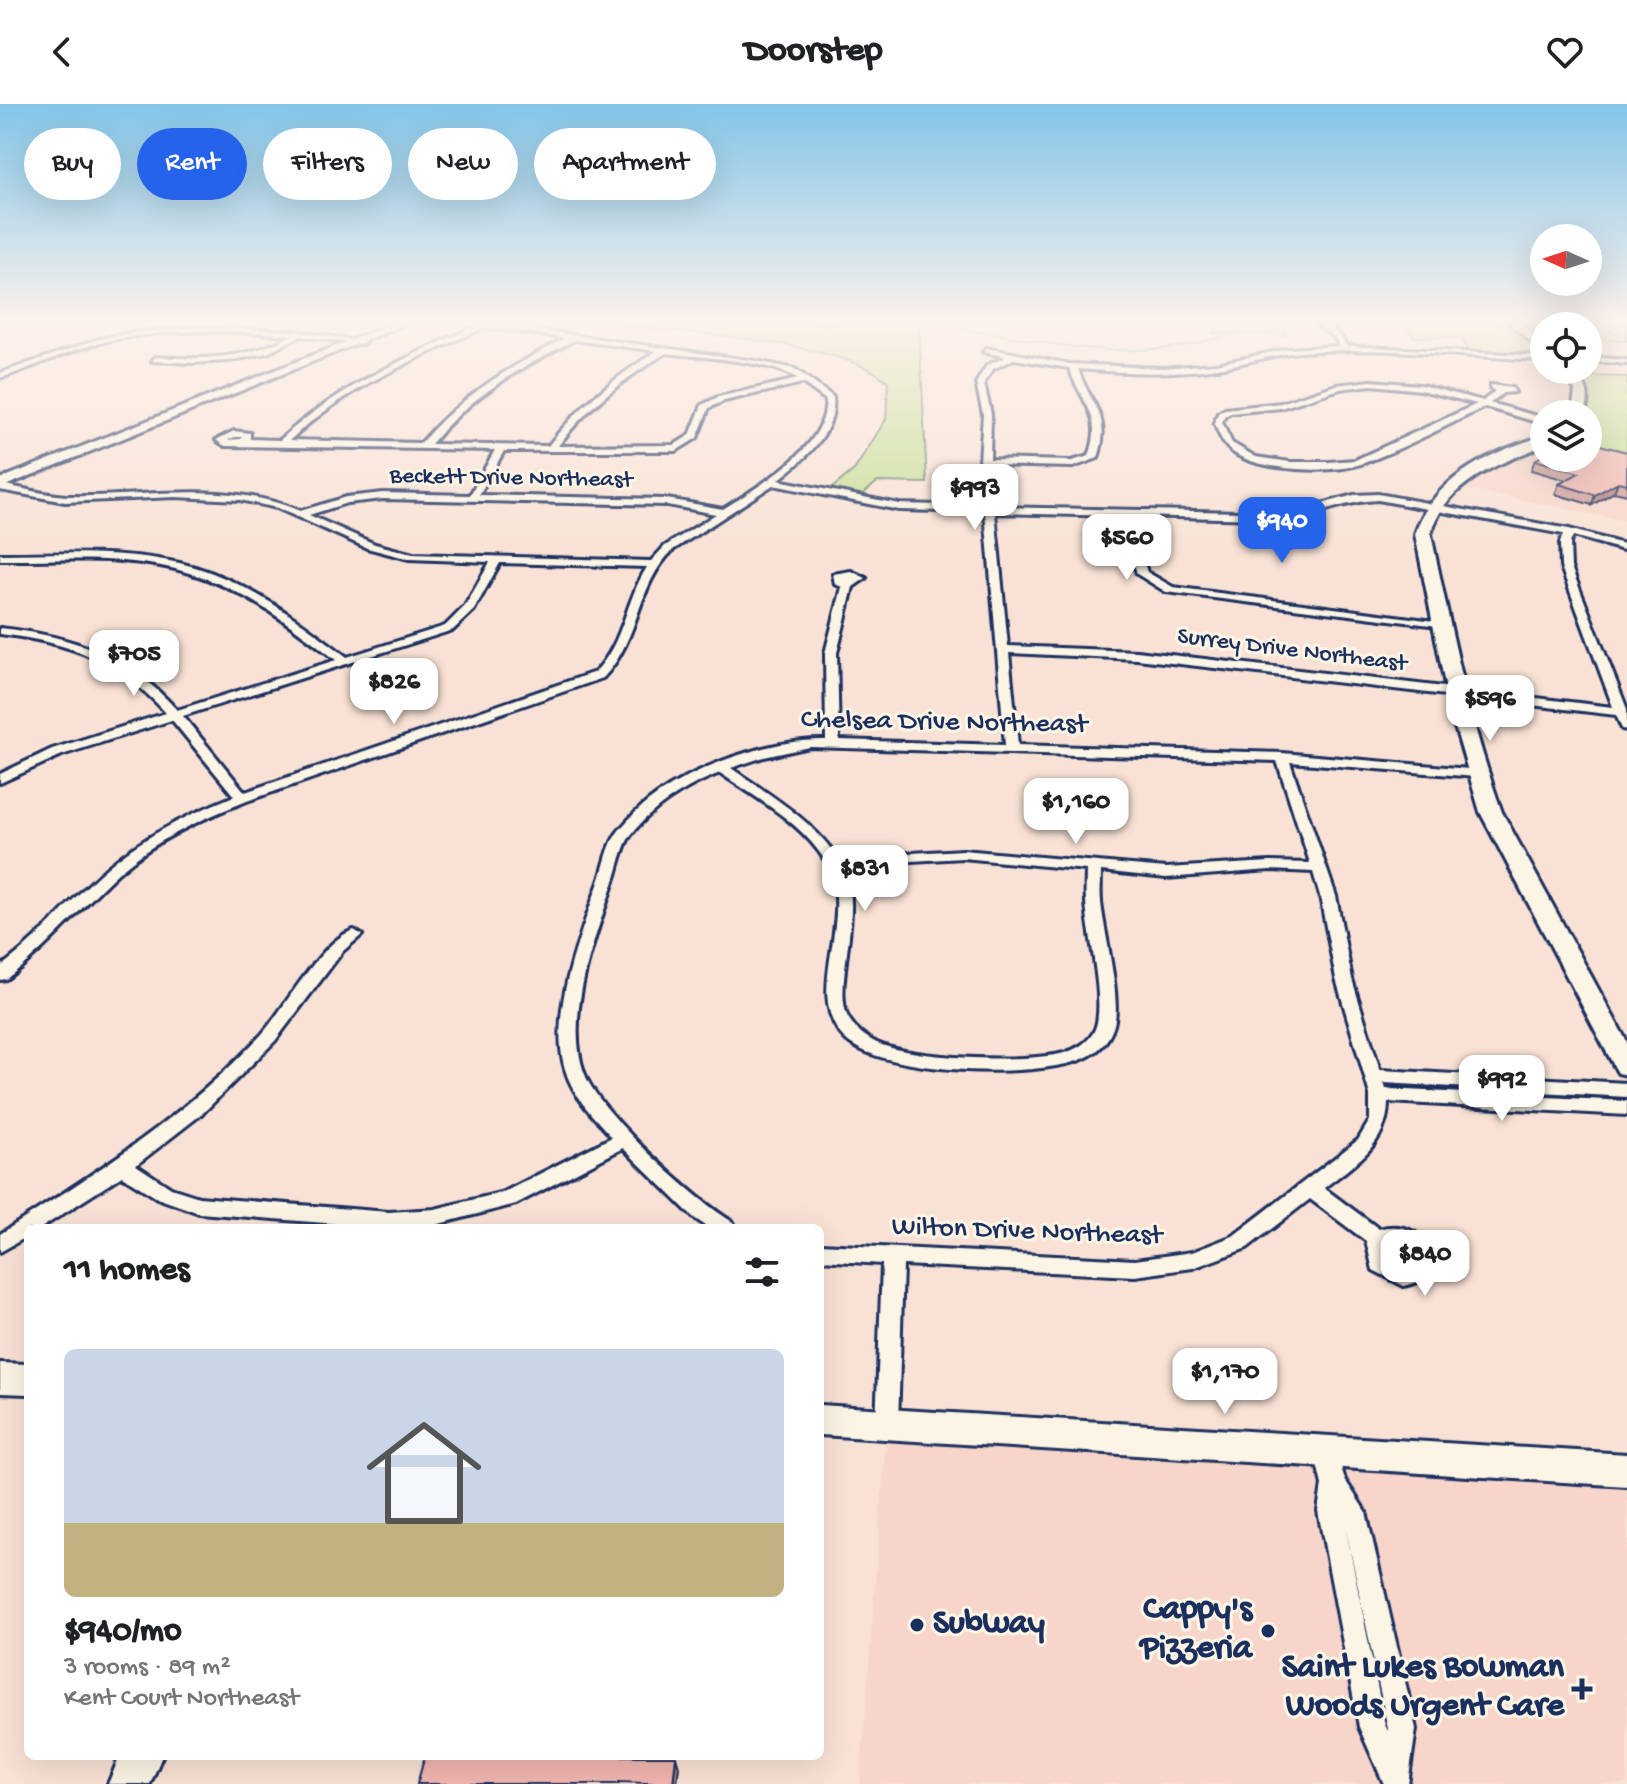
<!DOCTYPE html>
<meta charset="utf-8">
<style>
body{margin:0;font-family:"Gochi Hand",sans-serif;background:#f6f6f6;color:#202124;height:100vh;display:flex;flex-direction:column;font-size:30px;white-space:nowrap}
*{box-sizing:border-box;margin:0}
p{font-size:26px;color:#757577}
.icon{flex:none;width:44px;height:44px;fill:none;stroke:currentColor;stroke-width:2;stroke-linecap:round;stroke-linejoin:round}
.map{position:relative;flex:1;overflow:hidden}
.side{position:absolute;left:24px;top:1120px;width:800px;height:536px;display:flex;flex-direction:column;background:#fff;border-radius:12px;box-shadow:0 8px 32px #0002}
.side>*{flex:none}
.hud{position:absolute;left:24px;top:24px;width:800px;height:72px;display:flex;gap:16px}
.needle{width:52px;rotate:273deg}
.fabs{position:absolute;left:1530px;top:120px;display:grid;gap:16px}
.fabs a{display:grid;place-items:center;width:72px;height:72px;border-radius:50%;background:#fff;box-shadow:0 8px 32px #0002;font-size:40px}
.price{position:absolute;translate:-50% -68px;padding:0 18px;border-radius:16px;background:#fff;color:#222;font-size:26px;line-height:52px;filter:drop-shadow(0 2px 4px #0008)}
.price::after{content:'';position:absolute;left:50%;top:48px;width:24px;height:18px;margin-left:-12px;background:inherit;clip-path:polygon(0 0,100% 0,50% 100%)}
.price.active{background:#2563eb;color:#fff}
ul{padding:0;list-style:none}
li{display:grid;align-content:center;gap:16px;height:424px;padding:0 40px}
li+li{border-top:2px solid #e0e0e0}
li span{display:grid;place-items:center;height:248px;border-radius:12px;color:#555}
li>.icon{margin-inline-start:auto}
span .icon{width:144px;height:144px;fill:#fffc;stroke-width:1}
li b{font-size:34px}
h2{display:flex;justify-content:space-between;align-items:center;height:96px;padding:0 40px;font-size:34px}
.chip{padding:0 28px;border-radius:36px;background:#fff;box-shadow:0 8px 32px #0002;font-size:28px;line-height:72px}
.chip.active{background:#2563eb;color:#fff}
header{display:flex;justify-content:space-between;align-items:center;height:104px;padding:0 40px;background:#fff;font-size:36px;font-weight:800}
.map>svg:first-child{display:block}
</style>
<header><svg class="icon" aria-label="back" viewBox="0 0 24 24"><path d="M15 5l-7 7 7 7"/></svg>Doorstep<svg class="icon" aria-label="heart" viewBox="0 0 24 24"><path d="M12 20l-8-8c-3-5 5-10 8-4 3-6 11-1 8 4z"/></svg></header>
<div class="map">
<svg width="1627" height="1680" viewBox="0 0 1627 1680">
<rect width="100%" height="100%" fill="#f9e2d5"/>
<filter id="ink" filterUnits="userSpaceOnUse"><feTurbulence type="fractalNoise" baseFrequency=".0125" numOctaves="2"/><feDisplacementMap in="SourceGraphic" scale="16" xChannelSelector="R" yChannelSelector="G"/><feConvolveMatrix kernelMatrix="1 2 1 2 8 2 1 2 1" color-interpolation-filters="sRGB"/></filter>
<g filter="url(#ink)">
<!-- built -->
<path fill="#f7d5ca" d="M1544 340V354L1627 351V417L1461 384Z
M887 1321 1627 1366V1680H860Z"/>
<!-- green -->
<path fill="#c6df96" stroke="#70877a" stroke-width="2" d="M615 220H919L927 379 877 378 862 391 831 385 855 365 886 315 888 278C842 236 680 229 615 220Z
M1220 220H1280L1287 231 1213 229Z
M1403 220H1508L1539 249 1469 246 1461 234 1415 233Z
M1522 220H1627V237L1588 236V222H1544V235H1539Z
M1578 272 1627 273V351L1588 341 1585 310 1589 293Z"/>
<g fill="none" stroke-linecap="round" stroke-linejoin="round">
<!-- stream -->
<path stroke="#5f98b1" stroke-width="2" d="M950 220C962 228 983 227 997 230 1088 248 1161 257 1250 224L1249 220
M1589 220 1627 233"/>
<!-- street casing -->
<g stroke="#1b2f5e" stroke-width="6">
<path id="street" d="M474 220H494L756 257 795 265 833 293C837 329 804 356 778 376L899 400 984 402 980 358 983 310 976 279 987 261 1006 253 983 248 986 244 1070 260 1161 264 1216 260 1287 245 1340 242 1334 233 1316 220C1331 220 1340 231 1347 242L1544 252V256C1464 253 1381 242 1301 248 1272 250 1245 260 1217 264 1171 271 1124 269 1078 265 1091 303 1112 310 1098 354L1073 363 990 361 994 403 1289 409 1354 391 1378 390 1569 425 1627 441V447L1573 432 1570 439 1571 463 1627 605V626L1622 625 1616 611 1137 555 1009 549 1018 641 1282 649 1481 666 1483 669 1476 673 1290 658 1336 792 1352 875 1380 966 1627 979V993L1384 979 1386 985 1627 997V1011L1388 998C1388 1041 1354 1060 1324 1084L1379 1125C1405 1117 1428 1132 1439 1155L1432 1174 1404 1182 1373 1166 1366 1137 1310 1095 1247 1144 1193 1164 1135 1172 903 1161 898 1321 895 1328 887 1331 879 1328 876 1321 882 1160 820 1156V1140L1135 1156 1192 1148 1233 1132 1358 1036 1370 1016V991L1336 875 1320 792 1313 768 1270 766 1166 774 1101 767C1101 777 1100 788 1101 798 1104 829 1123 898 1113 924 1108 938 1098 948 1085 954 1040 975 879 971 844 934 801 889 858 812 826 758 803 719 756 694 720 669 687 682 653 702 631 731 622 743 619 763 614 777 596 831 564 911 584 968 597 1007 696 1097 733 1118L736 1124H709L694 1114 623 1044 516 1100 435 1121 389 1124 199 1109 157 1094 122 1072 41 1124H28V1132L0 1148V1130C94 1070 186 1012 262 930 285 904 322 835 354 826L362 831 343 847 275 937 203 1009 136 1061 171 1084 199 1093 389 1108 435 1105 504 1088 612 1033C594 1014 574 993 566 968 547 913 580 831 599 778 604 764 607 745 615 732 619 726 625 719 631 713 672 669 766 634 826 636L825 549 842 483 835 480 833 470 851 467 866 474 853 483 837 549 839 636 1005 641 985 408 899 406 773 381 673 446C635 483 641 534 603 574L247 697C201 715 155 736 118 769 80 804 48 844 6 875L0 876V863C41 834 71 794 109 762 146 731 189 710 234 692L172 616 62 651 0 679V670L52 645 166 609C117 555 71 539 0 530V524C72 532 127 550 177 606L336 556C291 521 244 485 189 469 129 450 62 457 0 456V450C64 450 132 445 195 463 251 480 300 517 347 553L445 522 465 502 490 458 409 455 367 444 277 404 240 396 175 393 65 398 0 386V380C22 384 45 391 67 392 145 394 225 375 300 407L346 393 383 389 470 391 495 346 225 342 216 336 234 327 250 329V335L280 336C337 283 406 254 476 222ZM485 223 565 234C511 263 461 291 421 339L290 336C346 283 416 255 485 223ZM574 236 657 247C614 274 579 302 548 342L431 340C470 292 520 264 574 236ZM666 249C699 253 773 257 798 275L718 293 702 301 690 331 674 341 558 342C588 302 624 275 666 249ZM1014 255 1069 264C1082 301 1104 310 1089 352L1072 357 990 355 991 310 984 279 993 265ZM803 279 826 296C825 302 825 309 823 314 813 351 753 386 723 405L667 395 479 391 504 347H676L697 334 709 304 724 297ZM235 333H242L241 335 227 336ZM383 395 667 401 716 410 665 442 651 457 413 450 375 440 309 411 347 399ZM1378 396 1563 430 1560 439 1561 463 1613 603 1137 547 1008 542 995 409 1120 412 1137 470 1166 488 1446 523 1448 521 1442 518 1173 483 1147 468 1130 412 1266 415 1273 431 1267 432 1264 439 1280 447 1299 442 1297 435 1283 431 1276 415C1310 415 1343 397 1378 396ZM1279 436 1288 439V440L1281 441 1275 438ZM500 459 647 463C625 497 624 538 595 568L245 688 183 612 453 526 474 506ZM810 643 1277 657 1310 759 1270 758 1166 764 963 746 877 751 840 757C813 716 771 692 731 664L764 653ZM963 754 1086 766C1086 776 1085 787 1086 797 1087 827 1108 906 1093 929 1087 939 1075 946 1064 949 1027 959 911 955 877 939 865 933 856 926 849 915 831 886 864 810 845 765L877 759ZM1390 1139C1403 1139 1411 1144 1419 1155L1417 1161 1406 1164 1389 1155 1386 1143Z
M196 223 296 227 365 238 361 240 301 232 267 249 228 257 192 259 152 257 155 253C203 256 249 255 292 231 224 226 154 223 88 242 58 251 30 265 0 274V269L99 235 131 229Z
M1588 253 1627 256V260L1588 257Z
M1371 277 1421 281 1483 297 1495 287 1491 285V281L1512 284 1515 288 1503 289 1490 299 1544 314V320L1485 303C1445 322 1403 345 1361 360 1332 370 1260 367 1234 349 1223 342 1219 330 1214 319L1218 309 1225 305 1281 299 1336 281ZM1371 281 1421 286 1477 300 1355 356 1328 358H1290L1256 353 1232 339 1222 319 1225 312 1231 309 1281 304 1340 285Z
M1326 1336 1334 1339 1345 1376 1366 1408 1416 1625 1408 1680H1384L1359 1623 1318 1407 1322 1381 1314 1347 1318 1339ZM1345 1421 1388 1625V1627L1385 1621Z"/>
</g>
<!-- secondary casing -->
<g stroke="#1b2f5e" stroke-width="6">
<path id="secondary" d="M391 220H406L0 384V375Z
M1511 220H1522L1544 240V249Z
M1561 266H1574C1586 280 1592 292 1584 310H1572L1575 286Z
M1544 332V341C1498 361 1446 377 1431 430 1451 524 1469 618 1502 708L1627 938V971L1618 969 1614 962 1480 708 1450 606 1415 430C1432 375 1491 347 1544 332Z
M0 1259 28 1260V1290L0 1289Z
M820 1301 1627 1350V1382L820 1331Z
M120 1652H162L150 1680H108Z"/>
</g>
<!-- street -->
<use href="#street" fill="#fcf5e5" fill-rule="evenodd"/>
<!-- secondary -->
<use href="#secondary" fill="#fcf5e5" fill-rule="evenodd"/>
</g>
<!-- wall -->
<path fill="#cf9d96" stroke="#1b2f5e" stroke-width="2" d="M1627 348V391L1614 388 1592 401 1555 390 1559 380 1566 376 1531 366 1535 356Z"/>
<!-- shaded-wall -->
<path fill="#a97f7a" stroke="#1b2f5e" stroke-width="2" d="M1618 378 1614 388 1592 401 1595 391Z
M676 1652 679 1663 677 1680H673Z"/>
<!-- building -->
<path fill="#f1b6af" stroke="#1b2f5e" stroke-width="2" d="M1588 338 1627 348V380L1618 378 1595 391 1559 380 1579 369 1535 356 1544 351V354H1588Z
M425 1652H676L673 1680 619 1678V1680H417Z"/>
</g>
<!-- sky -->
<linearGradient id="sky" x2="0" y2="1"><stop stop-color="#83c5e8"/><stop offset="0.48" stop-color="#fcf2ec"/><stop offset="1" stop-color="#fcf2ec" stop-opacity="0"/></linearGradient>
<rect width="1627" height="455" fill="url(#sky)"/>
<!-- markers -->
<g fill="#1b2f5e" stroke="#fcf5e5" stroke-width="3">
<circle cx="917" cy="1521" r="8"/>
<circle cx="1268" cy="1527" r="8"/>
<path d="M1578 1573h8v8h8v8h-8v8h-8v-8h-8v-8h8z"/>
</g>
<g text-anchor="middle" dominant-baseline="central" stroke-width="6" stroke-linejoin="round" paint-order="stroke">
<!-- far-street labels -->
<g font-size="24" fill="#1b2f5e" stroke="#fcf5e5">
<text transform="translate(511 375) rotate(1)">Beckett Drive Northeast</text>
<text transform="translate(1292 547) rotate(7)">Surrey Drive Northeast</text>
</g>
<!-- street labels -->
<g font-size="28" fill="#1b2f5e" stroke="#fcf5e5">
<text transform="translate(944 619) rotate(1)">Chelsea Drive Northeast</text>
<text transform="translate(1027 1128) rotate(2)">Wilton Drive Northeast</text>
</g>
<!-- near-poi labels -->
<g font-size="34" font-weight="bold" fill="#1b2f5e" stroke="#fcf5e5" text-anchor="end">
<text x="1252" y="1507">Cappy's<tspan x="1252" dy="39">Pizzeria</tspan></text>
<text x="933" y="1521" text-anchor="start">Subway</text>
<text x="1564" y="1565">Saint Lukes Bowman<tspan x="1564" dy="39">Woods Urgent Care</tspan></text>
</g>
</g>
</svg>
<div class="fabs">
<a><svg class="needle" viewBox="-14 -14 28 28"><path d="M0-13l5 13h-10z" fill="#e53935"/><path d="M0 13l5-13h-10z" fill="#757577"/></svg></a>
<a><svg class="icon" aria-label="locate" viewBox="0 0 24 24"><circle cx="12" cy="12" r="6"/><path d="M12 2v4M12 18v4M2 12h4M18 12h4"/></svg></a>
<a><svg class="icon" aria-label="layers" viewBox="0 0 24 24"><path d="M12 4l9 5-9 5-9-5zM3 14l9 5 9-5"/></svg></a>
</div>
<b class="price" style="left:975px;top:428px">$993</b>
<b class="price active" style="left:1282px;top:461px">$940</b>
<b class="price" style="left:1127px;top:478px">$560</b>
<b class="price" style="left:134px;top:594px">$705</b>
<b class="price" style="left:394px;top:622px">$826</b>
<b class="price" style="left:1490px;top:639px">$596</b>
<b class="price" style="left:1076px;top:742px">$1,160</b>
<b class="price" style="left:865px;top:809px">$831</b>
<b class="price" style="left:1502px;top:1019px">$992</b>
<b class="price" style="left:1425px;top:1194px">$840</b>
<b class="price" style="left:1225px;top:1312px">$1,170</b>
<div class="hud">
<a class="chip">Buy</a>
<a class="chip active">Rent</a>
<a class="chip">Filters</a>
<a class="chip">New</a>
<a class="chip">Apartment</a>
</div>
<section class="side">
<h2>11 homes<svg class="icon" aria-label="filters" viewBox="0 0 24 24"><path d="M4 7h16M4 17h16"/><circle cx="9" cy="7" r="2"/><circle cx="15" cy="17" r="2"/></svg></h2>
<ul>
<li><span style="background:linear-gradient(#c9d6e8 70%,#c2b280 0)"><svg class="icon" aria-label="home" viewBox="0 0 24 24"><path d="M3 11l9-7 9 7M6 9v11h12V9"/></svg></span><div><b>$940/mo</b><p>3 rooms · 89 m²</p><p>Kent Court Northeast</p></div></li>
</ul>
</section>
</div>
